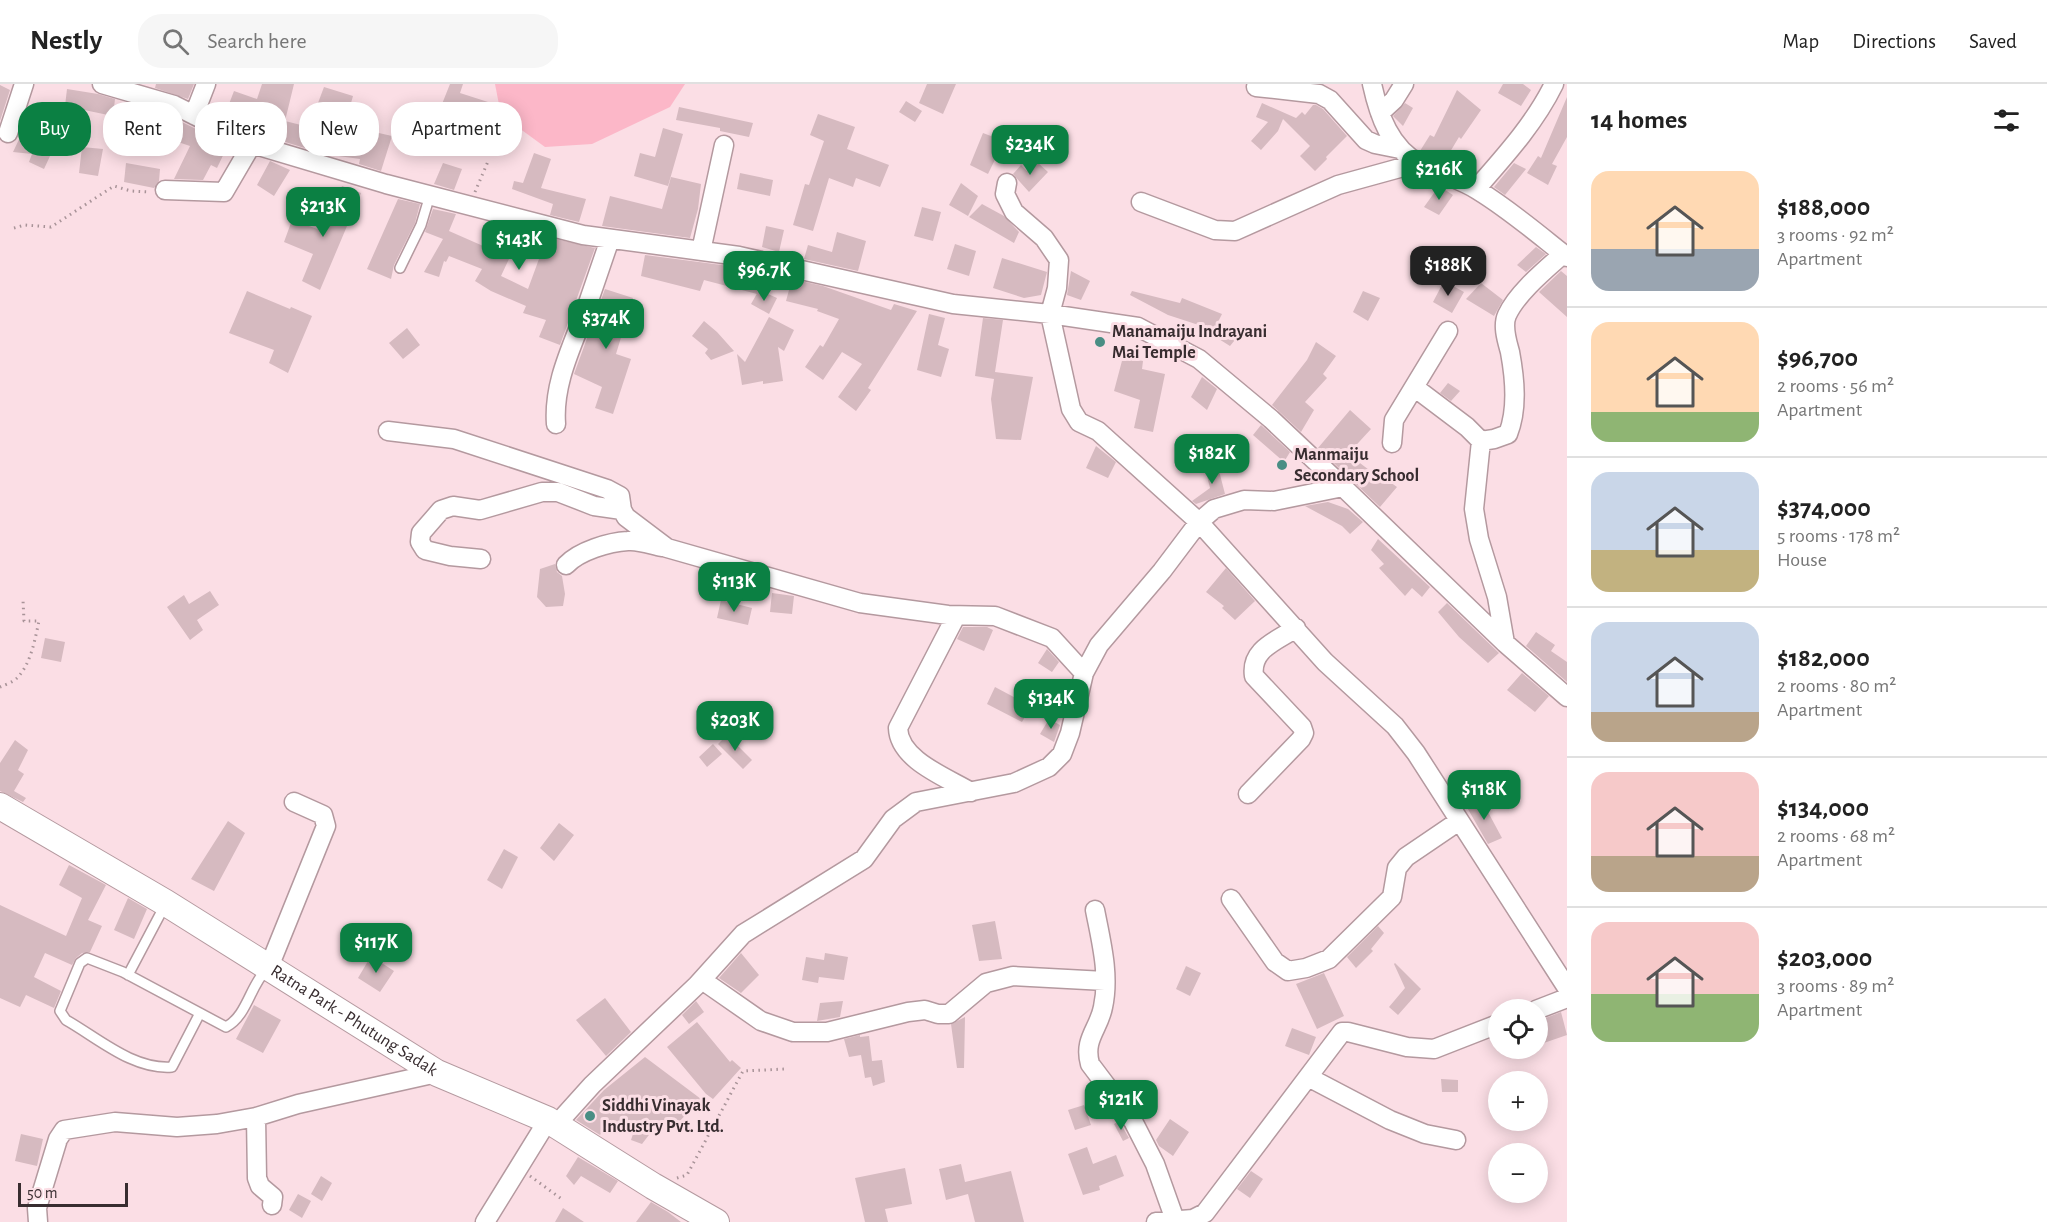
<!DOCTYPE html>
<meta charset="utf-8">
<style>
body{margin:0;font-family:"Alegreya Sans",sans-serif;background:#f6f6f6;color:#222;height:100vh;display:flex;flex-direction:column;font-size:22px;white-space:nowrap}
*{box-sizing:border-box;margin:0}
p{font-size:20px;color:#767676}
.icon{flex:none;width:33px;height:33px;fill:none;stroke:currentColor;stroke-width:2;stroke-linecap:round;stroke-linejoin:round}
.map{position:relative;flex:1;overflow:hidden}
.drawer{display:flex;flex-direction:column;background:#fff;width:480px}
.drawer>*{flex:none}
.top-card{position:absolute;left:18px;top:18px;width:570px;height:54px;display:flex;gap:12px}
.buttons{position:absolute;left:1488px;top:915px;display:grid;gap:12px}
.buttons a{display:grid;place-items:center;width:60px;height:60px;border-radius:50%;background:#fff;box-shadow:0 3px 15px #0003;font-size:30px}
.scale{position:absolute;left:18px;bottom:15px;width:110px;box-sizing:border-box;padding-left:6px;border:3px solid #382d30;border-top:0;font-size:16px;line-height:21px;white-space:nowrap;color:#382d30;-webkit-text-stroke:4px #fbdee5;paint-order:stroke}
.price{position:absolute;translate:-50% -51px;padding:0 14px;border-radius:12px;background:#0b8043;color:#fff;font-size:20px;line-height:39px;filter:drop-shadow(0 2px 3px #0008)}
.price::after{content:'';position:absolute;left:50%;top:36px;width:18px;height:14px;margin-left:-9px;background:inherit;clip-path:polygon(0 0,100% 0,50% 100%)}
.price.selected{background:#222;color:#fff}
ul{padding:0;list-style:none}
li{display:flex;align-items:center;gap:18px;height:150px;padding:0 24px}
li+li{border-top:2px solid #e0e0e0}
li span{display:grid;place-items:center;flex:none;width:168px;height:120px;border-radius:18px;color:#555}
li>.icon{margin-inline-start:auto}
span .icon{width:72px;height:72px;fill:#fffc;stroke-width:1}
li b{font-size:26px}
h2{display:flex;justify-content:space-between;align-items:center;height:72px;padding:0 24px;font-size:26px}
.tag{padding:0 21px;border-radius:24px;background:#fff;box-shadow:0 3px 15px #0003;font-size:21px;line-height:54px}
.tag.selected{background:#0b8043;color:#fff}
header{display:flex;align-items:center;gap:36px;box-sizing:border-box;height:84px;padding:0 30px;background:#fff;border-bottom:2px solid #e0e0e0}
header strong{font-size:28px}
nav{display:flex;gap:33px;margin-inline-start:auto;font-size:21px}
.search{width:420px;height:54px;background:#f6f6f6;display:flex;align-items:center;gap:15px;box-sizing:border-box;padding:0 21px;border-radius:24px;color:#767676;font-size:22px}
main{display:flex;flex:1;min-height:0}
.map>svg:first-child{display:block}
</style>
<header>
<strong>Nestly</strong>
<div class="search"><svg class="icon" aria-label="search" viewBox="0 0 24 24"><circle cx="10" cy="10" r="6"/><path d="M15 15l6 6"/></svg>Search here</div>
<nav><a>Map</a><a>Directions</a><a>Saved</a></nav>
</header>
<main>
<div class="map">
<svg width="1567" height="1138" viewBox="0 0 1567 1138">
<rect width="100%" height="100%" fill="#fbdee5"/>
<!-- green -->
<path fill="#fcb7c8" d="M495 0H685L670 23 592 60 545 63 501 31Z"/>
<!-- building -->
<path fill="#d6bac0" d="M156 0H194L188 15 155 4Z
M262 0H294L285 37 309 43 324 3 353 12 343 47 368 53 370 47 392 52 381 87 359 80 360 75 324 70 266 52 224 33 234 7 257 15Z
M450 0H463L460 9 488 18 478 44 494 51 486 68 454 54 463 33 440 25Z
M927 0H956L943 30 919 19Z
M1503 0H1523L1531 6 1521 22 1498 9Z
M0 1 10 6 0 37Z
M67 5 98 10 115 15 113 32 65 22Z
M1457 6 1481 26 1461 55 1459 53 1444 78 1420 67 1430 51 1434 53Z
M1567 13V53L1552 80 1557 82 1548 101 1527 89 1538 72 1541 74Z
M906 17 922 27 915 38 899 28Z
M1262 19 1296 34 1302 28 1305 31 1313 21H1316L1323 25 1347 52 1326 73 1327 75 1315 87 1300 72 1310 62 1283 35 1278 47 1261 66 1251 57 1268 38 1256 33Z
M1405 19 1413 24 1403 42 1393 32Z
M679 23 753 39 749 53 720 47V44L676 36Z
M147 25 170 32 228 61 217 84 211 81 203 96 174 95 190 62 166 54 168 47 142 36Z
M818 30 855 43 847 65 889 81 880 103 856 94 853 103 829 94 813 147 793 141 805 100 809 101 824 57 810 51Z
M663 44 683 50 668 102 634 92 640 69 655 73Z
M24 45 57 57 44 85 29 78 32 70 13 68Z
M983 49 1004 57 988 90 970 81Z
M82 63 103 65 98 92 79 89Z
M534 69 551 75 541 104 586 115 579 138 550 131 553 120 512 105 514 97 523 99Z
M270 77 290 86 274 112 257 101Z
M1037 78 1048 88 1029 108 1013 90 1021 81 1027 87Z
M126 79 160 85 159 97 154 104 124 98Z
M443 79 462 85 454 106 434 100Z
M1514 79 1526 85 1505 111 1494 103Z
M740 89 773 96 770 112 737 105Z
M671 93 701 100 698 125 690 154 602 142 610 112 662 125Z
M961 99 978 112 968 132 949 121Z
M342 102 361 109 320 206 302 197 313 170 284 158 292 136 326 148Z
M1439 102 1453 111 1439 131 1424 123Z
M398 115 420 120 415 139 394 181 391 195 367 185Z
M982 120 1004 132 1019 148 1014 159 969 133Z
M922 123 941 128 933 157 914 152Z
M433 125 456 130 449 147 490 165 501 141 522 147 501 192 528 205 547 153 595 164 560 261 539 253 546 236 523 229 526 222 491 207 475 197 482 185 449 172 446 178 444 177 439 193 424 188 443 155 425 148Z
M766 142 784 146 779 168 762 163Z
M837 148 866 157 858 187 804 175 808 161 832 168Z
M955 160 976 167 969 192 947 185Z
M1536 163 1546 170 1526 188 1517 181Z
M645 171 737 183 762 189 757 210 704 196 700 207 641 192Z
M1002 174 1047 188 1041 211 1024 214 993 204Z
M1071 187 1090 197 1081 216 1067 211Z
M1561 187 1567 192V233L1539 208Z
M792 195 823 202 891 226 894 220 917 227 868 304 871 306 856 327 838 313 862 280 842 268 823 296 805 283 820 261 823 263 839 235 817 227 818 225 786 217Z
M1444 197 1464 208 1452 229 1433 218Z
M1481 199 1503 216 1494 232 1466 215Z
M605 205 633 214 616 270 631 275 613 330 595 324 602 303 574 290Z
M759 206 777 214 769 230 751 220Z
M247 207 290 225 291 223 312 232 288 289 269 279 274 266 229 249Z
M1132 207 1180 219 1182 214 1222 230 1214 246 1168 231 1130 211Z
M1363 207 1380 214 1368 237 1353 228Z
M929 230 945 234 938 261 949 265 941 293 917 286Z
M769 233 794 246 784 267 778 263 783 297 763 300V297L742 301 737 270 745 278Z
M983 234 1003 236 995 288 1033 293 1021 356 996 355 991 315 994 295 975 292Z
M704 237 717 248 734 267 711 276 705 269 708 265 692 252Z
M1220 240 1239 251 1230 262 1214 252Z
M407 244 420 261 403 275 389 259Z
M1316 258 1336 272 1323 290 1327 294 1305 318 1314 326 1301 348 1272 321 1307 276Z
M1123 273 1143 277 1142 285 1165 290 1153 348 1134 344 1140 316 1114 307Z
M1202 293 1217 305 1207 326 1191 313Z
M1448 299 1460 307 1451 317 1440 309Z
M1350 326 1371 345 1348 370 1381 395 1383 393 1397 403 1380 423 1318 364Z
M1261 341 1290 368 1284 378 1253 351Z
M1096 362 1116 378 1108 394 1086 384Z
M1217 379 1225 410 1196 420 1192 417 1210 404 1205 384Z
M1328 418 1348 425 1363 438 1350 450 1342 442 1305 422Z
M1378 455 1430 503 1422 513 1412 504 1405 512 1379 484 1384 480 1371 466Z
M555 480 557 488 562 492 565 510 563 522 546 523 537 513 540 485Z
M1226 484 1255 517 1235 536 1222 524 1224 522 1206 508Z
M210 507 219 521 197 536 203 546 190 556 167 523 184 511 189 520Z
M772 509 794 512 792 530 770 528Z
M721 516 752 524 748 541 717 534Z
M1447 519 1499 569 1488 579 1459 553 1438 528Z
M963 543H987L993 546 984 567 957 555Z
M1536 548 1555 561 1551 567 1567 578V598L1526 562Z
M45 554 65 558 61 578 41 574Z
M1047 565 1059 578 1052 588 1038 579Z
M1522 589 1549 612 1535 628 1507 606Z
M995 603 1031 622 1022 638 987 620Z
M1049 635 1060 641 1054 658 1040 650Z
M727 651 752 676 743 685 718 660Z
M15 656 28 666 18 686 24 690 14 707 26 714 23 718 0 707V679Z
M713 660 722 670 707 683 699 673Z
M1481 715 1502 754 1488 760 1465 720Z
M228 737 245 749 214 807 191 795Z
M559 739 574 751 554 777 540 764Z
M504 765 518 773 502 805 487 796Z
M69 781 106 801 88 836 102 842 90 868 82 869 76 874 72 881 45 869 34 893 61 907 54 924 26 911 20 923 0 914V821L66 852 82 814 59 801Z
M128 814 147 825 134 855 114 846Z
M995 837 1002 875 979 877 972 841Z
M1378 842 1384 849 1371 865 1373 867 1356 884 1347 873Z
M741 869 759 891 741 909 719 894Z
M825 869 848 873 844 896 819 893 818 899 802 896 806 873 824 876Z
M371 872 394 887 380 908 358 894Z
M1395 879 1421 905 1398 931 1389 923 1405 904 1394 880Z
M1186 882 1201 889 1190 912 1176 905Z
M1324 889 1344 932 1317 945 1296 900Z
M605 914 631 948 606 972 576 936Z
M696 917 704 928 689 940 682 931Z
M843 917 840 933 817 937 820 919Z
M254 921 281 936 263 969 236 955Z
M1561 928 1567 951 1538 961V937Z
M965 933 964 984H957L951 940Z
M697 938 730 978 732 976 741 984 713 1015 706 1010 667 963Z
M1292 944 1316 953 1309 971 1285 962Z
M860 951V953L869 952 872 977 882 976 885 998 873 1002 871 993 865 994 861 971 849 973 844 955Z
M645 973 701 1015 674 1043 667 1038 655 1043 642 1060 631 1056 633 1050 607 1039 600 1051 576 1036 604 1006Z
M1441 995 1458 996V1008H1442Z
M1084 1021 1091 1041 1075 1046 1068 1026Z
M1170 1035 1189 1048 1173 1072 1159 1062 1156 1056Z
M1119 1037 1129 1054 1123 1057 1114 1040Z
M21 1050 43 1055 37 1082 15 1077Z
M1087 1063 1093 1080 1116 1071 1124 1092 1099 1102 1100 1106 1083 1111 1068 1070Z
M578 1073 618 1097 610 1109 581 1092 574 1101 566 1092Z
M961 1080 965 1098 1011 1087 1024 1138H975L968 1110 946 1116 939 1085Z
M905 1084 912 1120 885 1125 888 1138H865L855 1094Z
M1251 1087 1263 1095 1250 1114 1237 1105Z
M321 1092 332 1099 322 1117 311 1110Z
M298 1110 311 1117 302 1134 289 1126Z
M651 1118 668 1128 681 1138H636Z
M563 1124 584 1138H555Z"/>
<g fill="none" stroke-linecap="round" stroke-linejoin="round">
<!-- lane casing -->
<g stroke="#b4999f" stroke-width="12">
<path id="lane" d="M400 184 421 141 430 111
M128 891 165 821
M200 929 172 983C133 986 98 954 66 936L60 927 80 879 87 874 123 888 226 943C247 932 250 902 266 886"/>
</g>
<!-- street casing -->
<g stroke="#b4999f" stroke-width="21">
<path id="street" d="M102 0 174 21 252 60 386 100 583 151 739 172 953 220 1050 230 1138 243 1199 275 1271 335 1343 403
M1372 0C1379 32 1390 64 1420 80 1439 90 1461 95 1479 107 1510 126 1538 150 1567 173
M1256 3 1319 10 1330 16 1366 56 1375 60 1400 65
M1380 29 1394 16 1404 0
M194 31 206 0
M8 49 24 0
M1476 105C1505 72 1535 39 1554 0
M165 106 224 108 252 60
M1141 118 1215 146 1235 147 1338 101 1418 79
M701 167 724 61
M1414 303 1467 343 1481 357 1494 355 1508 350C1518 325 1515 295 1510 268 1507 257 1502 242 1507 231 1517 209 1545 186 1563 170
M556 340C553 299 572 263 586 225 594 202 602 178 610 155
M388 347 454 355 607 405 620 412 622 426 626 433 667 464 860 519 948 531 995 532 1052 554 1084 589
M1481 357 1474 425 1479 455 1497 513 1505 559
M1392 359 1394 336 1448 247
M481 475 450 472 425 466 420 458 421 449 441 426 453 422 480 426 542 408H558L594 422 622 426
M566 481C579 467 609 458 628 457 639 456 652 461 662 463
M956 532 898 644C899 676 946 693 971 708
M1567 613 1505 559 1343 403 1274 417 1244 416 1214 425 1199 438 1325 578 1395 642 1416 669 1567 904
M1248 710 1301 655 1304 649 1302 643 1254 592C1250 565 1277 557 1296 544
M1231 815 1275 878 1288 887 1306 884 1329 875 1392 813 1397 784 1406 773 1459 737
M1095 826C1101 857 1110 891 1103 923 1099 945 1083 955 1090 980L1133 1037 1155 1080 1175 1136
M269 883 326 742 323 731 294 718
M702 896 761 937 793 948H827L908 928 925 926 938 930H949L986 899 1013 892 1105 897
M1536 926 1567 914
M1308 993 1390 1036 1425 1050 1456 1056
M256 1033 257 1094 260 1102 273 1113 272 1121
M556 1041 592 1001 697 901 743 850 864 775 893 735 916 718 1014 699 1049 683 1062 670 1070 649 1084 589 1099 561 1162 487 1199 438 1098 347 1079 338 1071 325 1050 230 1057 204 1059 176 1044 154 1014 128 1005 110 1007 99
M38 1138 37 1124 58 1055 64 1046 115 1038 177 1043 217 1040 256 1033 298 1020 437 989
M485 1138 548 1036
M1156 1138 1193 1135 1205 1129 1342 948H1348L1407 963 1434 965 1498 940"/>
</g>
<!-- secondary casing -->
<g stroke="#b4999f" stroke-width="28">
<g id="secondary">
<path id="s1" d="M0 722 166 819 437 989 548 1036 653 1102 716 1138"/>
</g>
</g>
<!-- path -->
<path stroke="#a89398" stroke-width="3" stroke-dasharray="1.5 4.5" stroke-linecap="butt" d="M475 108 489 75
M14 144 25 141 51 143 114 102 131 107 149 108
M0 603C5 601 13 598 17 594 31 580 35 555 39 537H24L23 516
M530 1092 563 1116
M677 1094 687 1091 743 987 785 985"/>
<!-- lane -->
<use href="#lane" stroke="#fff" stroke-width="9"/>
<!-- street -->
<use href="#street" stroke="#fff" stroke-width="18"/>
<!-- secondary -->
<use href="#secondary" stroke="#fff" stroke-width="26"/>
</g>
<!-- markers -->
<g fill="#498e84" stroke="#fbdee5" stroke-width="2">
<circle cx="1100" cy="258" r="6"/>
<circle cx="1282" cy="381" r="6"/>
<circle cx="590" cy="1032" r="6"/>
</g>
<g text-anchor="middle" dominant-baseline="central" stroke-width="6" stroke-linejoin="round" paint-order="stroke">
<!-- poi labels -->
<g font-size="18" font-weight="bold" fill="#382d30" stroke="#fbdee5" text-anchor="start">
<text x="1112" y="248">Manamaiju Indrayani<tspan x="1112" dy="21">Mai Temple</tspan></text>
<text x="1294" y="371">Manmaiju<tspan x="1294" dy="21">Secondary School</tspan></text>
<text x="602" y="1022">Siddhi Vinayak<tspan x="602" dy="21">Industry Pvt. Ltd.</tspan></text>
</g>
<!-- street labels -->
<g font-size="18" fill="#382d30" stroke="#fbdee5">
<text stroke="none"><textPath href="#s1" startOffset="414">Ratna Park - Phutung Sadak</textPath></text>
</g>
</g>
</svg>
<div class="buttons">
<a><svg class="icon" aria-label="locate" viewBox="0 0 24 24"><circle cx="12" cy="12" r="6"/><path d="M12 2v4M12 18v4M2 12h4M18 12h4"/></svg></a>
<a>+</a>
<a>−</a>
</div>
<div class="scale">50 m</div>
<b class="price" style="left:1030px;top:92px">$234K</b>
<b class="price" style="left:1439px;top:117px">$216K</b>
<b class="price" style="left:323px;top:154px">$213K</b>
<b class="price" style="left:519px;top:187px">$143K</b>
<b class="price selected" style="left:1448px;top:213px">$188K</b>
<b class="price" style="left:764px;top:218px">$96.7K</b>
<b class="price" style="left:606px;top:266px">$374K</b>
<b class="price" style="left:1212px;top:401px">$182K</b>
<b class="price" style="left:734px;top:529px">$113K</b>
<b class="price" style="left:1051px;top:646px">$134K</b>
<b class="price" style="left:735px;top:668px">$203K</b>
<b class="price" style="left:1484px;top:737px">$118K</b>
<b class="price" style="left:376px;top:890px">$117K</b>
<b class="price" style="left:1121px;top:1047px">$121K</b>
<div class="top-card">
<a class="tag selected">Buy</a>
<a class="tag">Rent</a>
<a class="tag">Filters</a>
<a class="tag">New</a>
<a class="tag">Apartment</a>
</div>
</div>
<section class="drawer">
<h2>14 homes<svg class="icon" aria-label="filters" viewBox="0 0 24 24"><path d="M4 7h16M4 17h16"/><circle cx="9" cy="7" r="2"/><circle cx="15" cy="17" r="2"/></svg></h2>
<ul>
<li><span style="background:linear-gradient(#ffd9b3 65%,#9aa5b1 0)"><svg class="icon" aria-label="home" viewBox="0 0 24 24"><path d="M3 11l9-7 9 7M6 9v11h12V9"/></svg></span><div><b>$188,000</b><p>3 rooms · 92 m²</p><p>Apartment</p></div></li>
<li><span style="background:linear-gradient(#ffd9b3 75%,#8fb573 0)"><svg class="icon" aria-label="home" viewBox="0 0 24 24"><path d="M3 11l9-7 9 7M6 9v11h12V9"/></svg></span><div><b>$96,700</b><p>2 rooms · 56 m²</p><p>Apartment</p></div></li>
<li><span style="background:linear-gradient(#c9d6e8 65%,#c2b280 0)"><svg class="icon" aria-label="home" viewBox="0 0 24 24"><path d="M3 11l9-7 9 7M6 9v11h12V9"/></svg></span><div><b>$374,000</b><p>5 rooms · 178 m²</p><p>House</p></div></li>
<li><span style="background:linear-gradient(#c9d6e8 75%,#b9a48a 0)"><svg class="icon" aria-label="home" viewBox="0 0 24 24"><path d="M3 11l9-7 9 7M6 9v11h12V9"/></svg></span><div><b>$182,000</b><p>2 rooms · 80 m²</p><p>Apartment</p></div></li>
<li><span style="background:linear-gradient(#f6c9c9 70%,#b9a48a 0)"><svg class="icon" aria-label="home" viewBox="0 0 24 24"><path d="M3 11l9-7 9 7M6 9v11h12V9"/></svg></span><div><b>$134,000</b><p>2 rooms · 68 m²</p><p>Apartment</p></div></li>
<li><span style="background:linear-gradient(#f6c9c9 60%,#8fb573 0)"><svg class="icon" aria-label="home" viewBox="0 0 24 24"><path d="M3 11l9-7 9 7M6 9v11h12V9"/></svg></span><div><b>$203,000</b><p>3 rooms · 89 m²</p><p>Apartment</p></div></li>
</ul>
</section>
</main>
